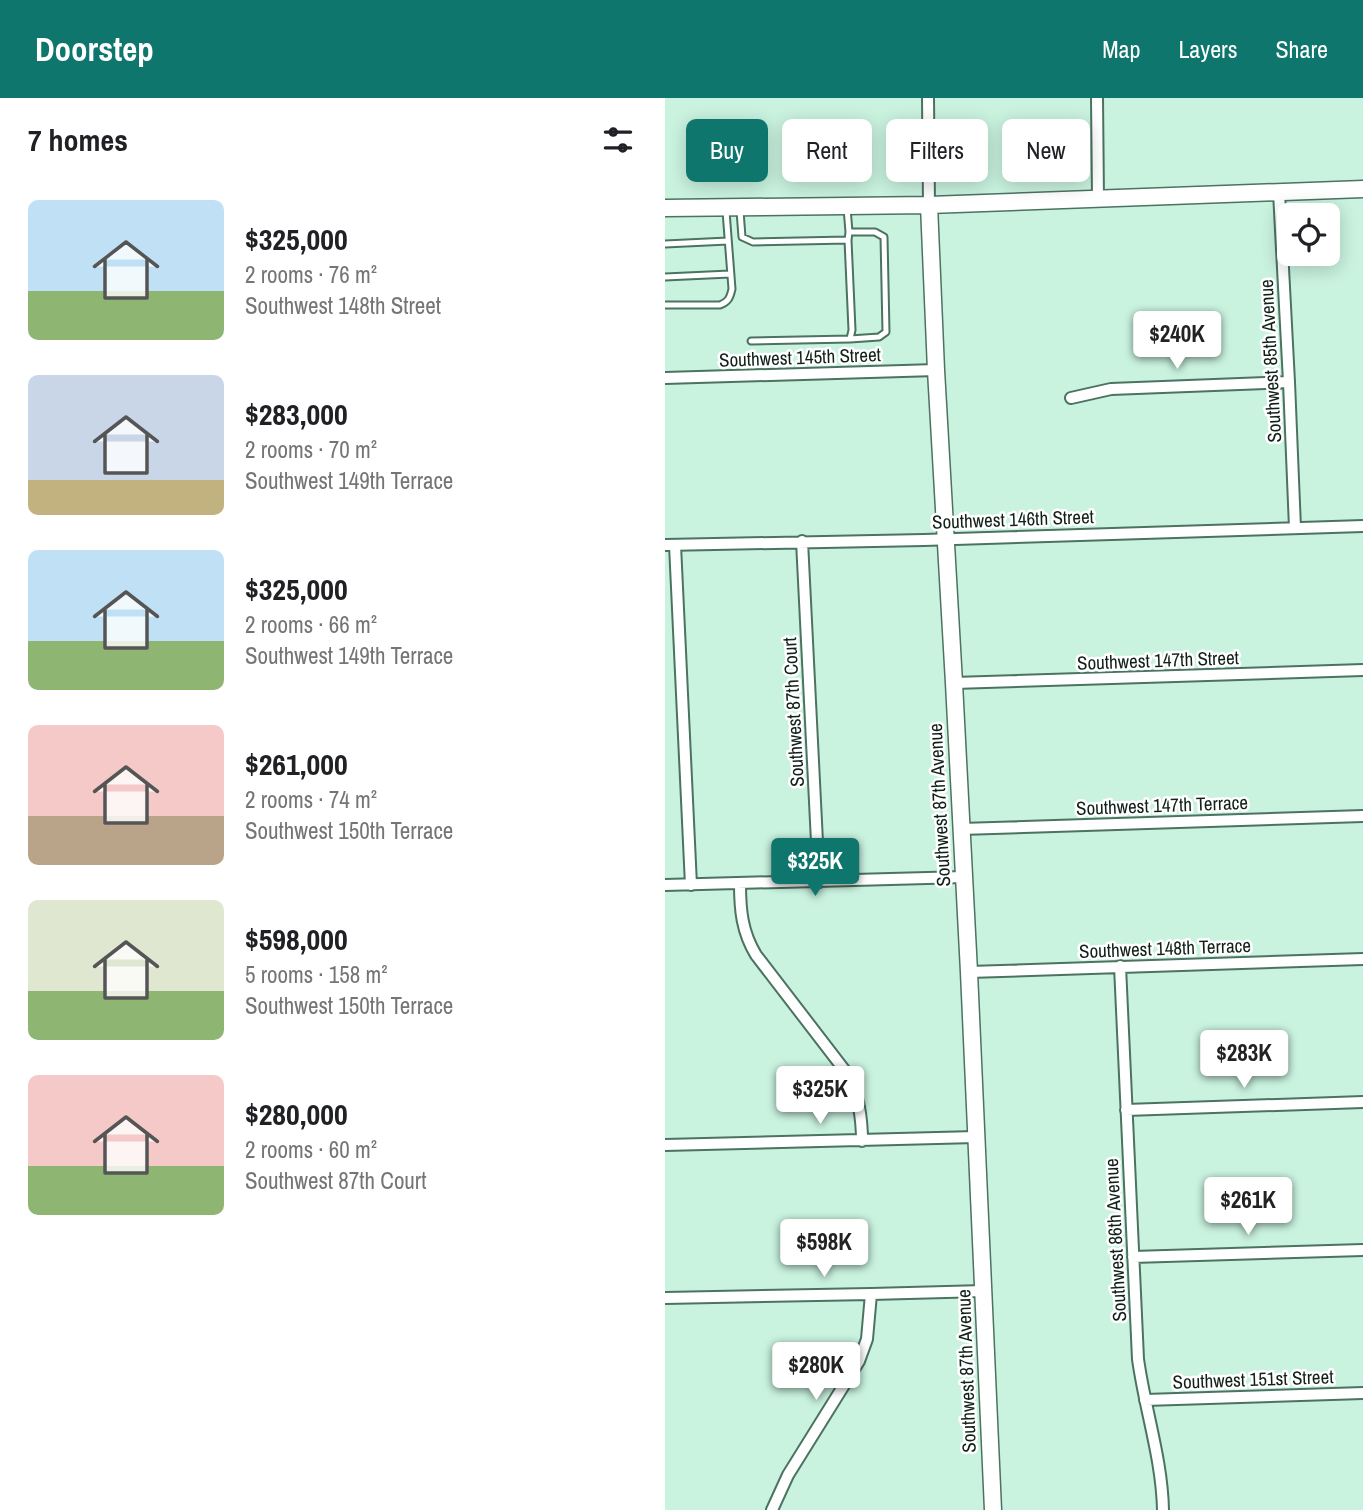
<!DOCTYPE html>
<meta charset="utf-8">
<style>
body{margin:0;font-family:"Archivo Narrow",sans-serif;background:#f6f6f6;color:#202124;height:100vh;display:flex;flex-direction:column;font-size:26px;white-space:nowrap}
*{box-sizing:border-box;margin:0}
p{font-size:23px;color:#757577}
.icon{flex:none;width:38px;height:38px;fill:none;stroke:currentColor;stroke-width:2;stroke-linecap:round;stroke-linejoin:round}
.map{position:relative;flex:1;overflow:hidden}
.side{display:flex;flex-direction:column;background:#fff;width:665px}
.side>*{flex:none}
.hud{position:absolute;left:21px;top:21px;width:570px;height:63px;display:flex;gap:14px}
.tools{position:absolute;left:612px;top:105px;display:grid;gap:14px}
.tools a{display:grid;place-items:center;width:63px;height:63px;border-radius:10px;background:#fff;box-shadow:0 4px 18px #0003;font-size:35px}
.price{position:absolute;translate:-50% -60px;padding:0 16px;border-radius:7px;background:#fff;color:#222;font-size:23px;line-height:46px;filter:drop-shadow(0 2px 4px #0008)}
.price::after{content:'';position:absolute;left:50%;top:42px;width:21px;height:16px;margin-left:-10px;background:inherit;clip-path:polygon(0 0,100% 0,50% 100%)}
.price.selected{background:#0f766e;color:#fff}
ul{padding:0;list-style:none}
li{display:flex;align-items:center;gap:21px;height:175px;padding:0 28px}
li span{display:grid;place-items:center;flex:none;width:196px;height:140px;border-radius:10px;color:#555}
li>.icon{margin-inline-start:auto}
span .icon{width:84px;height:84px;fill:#fffc;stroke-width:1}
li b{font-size:30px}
h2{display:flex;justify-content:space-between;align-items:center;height:84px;padding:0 28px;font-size:30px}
.tag{padding:0 24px;border-radius:10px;background:#fff;box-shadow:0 4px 18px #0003;font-size:24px;line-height:63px}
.tag.selected{background:#0f766e;color:#fff}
header{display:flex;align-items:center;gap:42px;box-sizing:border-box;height:98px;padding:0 35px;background:#0f766e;color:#fff}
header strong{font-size:33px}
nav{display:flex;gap:38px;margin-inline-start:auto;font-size:24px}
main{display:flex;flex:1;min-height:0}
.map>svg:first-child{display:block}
</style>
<header>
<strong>Doorstep</strong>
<nav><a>Map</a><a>Layers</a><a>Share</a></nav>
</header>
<main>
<section class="side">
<h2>7 homes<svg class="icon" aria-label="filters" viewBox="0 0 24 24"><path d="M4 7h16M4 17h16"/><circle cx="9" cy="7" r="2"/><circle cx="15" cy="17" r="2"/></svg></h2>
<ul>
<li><span style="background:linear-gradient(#bfe0f5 65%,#8fb573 0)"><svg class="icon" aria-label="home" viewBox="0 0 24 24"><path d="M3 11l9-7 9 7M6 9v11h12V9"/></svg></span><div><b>$325,000</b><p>2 rooms · 76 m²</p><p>Southwest 148th Street</p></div></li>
<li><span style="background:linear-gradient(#c9d6e8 75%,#c2b280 0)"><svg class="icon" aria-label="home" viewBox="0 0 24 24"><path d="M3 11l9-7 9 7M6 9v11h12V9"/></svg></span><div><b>$283,000</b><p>2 rooms · 70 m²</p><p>Southwest 149th Terrace</p></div></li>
<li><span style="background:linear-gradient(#bfe0f5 65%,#8fb573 0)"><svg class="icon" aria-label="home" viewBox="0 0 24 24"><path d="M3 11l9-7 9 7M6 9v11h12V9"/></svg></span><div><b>$325,000</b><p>2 rooms · 66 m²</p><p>Southwest 149th Terrace</p></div></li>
<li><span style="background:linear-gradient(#f6c9c9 65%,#b9a48a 0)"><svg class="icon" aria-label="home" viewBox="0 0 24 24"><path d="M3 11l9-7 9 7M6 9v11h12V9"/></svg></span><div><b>$261,000</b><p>2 rooms · 74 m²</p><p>Southwest 150th Terrace</p></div></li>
<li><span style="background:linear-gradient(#dfe7d0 65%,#8fb573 0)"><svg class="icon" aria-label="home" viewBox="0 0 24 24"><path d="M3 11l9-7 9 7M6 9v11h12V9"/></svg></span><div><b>$598,000</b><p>5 rooms · 158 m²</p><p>Southwest 150th Terrace</p></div></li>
<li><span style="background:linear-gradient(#f6c9c9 65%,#8fb573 0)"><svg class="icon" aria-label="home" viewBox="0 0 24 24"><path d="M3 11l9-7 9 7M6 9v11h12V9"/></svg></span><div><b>$280,000</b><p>2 rooms · 60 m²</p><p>Southwest 87th Court</p></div></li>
</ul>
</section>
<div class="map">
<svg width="698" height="1412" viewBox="0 0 698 1412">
<rect width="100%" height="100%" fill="#c9f2df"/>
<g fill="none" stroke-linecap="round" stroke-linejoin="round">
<!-- lane casing -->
<g stroke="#4c7262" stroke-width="9">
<path id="lane" d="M75 113 77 139 88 144 183 142 184 134 182 110
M184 134H210L219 139 221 234 214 239 185 241
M0 146 63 143
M0 179 65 176
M0 207H55C63 204 65 200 67 191L61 113
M86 243 185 241 187 232 183 142"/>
</g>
<!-- street casing -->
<g stroke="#4c7262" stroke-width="14">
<path id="street" d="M263 0 264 107
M432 0 433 101
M614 94 624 284 630 430
M0 280 271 272
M406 300 446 291 624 284
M137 443 154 784
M0 447 259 442 698 428
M10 447 26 787
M289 585 698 572
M296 731 698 718
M75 786C75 812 77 834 91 857L184 978C194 999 197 1019 197 1043
M0 787 299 779
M455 868 473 1261C480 1312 497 1361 498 1412
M304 874 698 861
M461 1012 698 1004
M0 1047 311 1039
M468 1159 698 1152
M0 1200 206 1196 319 1193
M480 1302 698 1295
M107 1412 123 1377 194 1263 202 1241 206 1196"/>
</g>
<!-- secondary casing -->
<g stroke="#4c7262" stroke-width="19">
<path id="secondary" d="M264 107 271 272 289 585 304 874 328 1412
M0 110 264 107 698 91"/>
</g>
<!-- lane -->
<use href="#lane" stroke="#fff" stroke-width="5"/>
<!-- street -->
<use href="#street" stroke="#fff" stroke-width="10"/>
<!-- secondary -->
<use href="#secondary" stroke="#fff" stroke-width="16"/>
</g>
<g text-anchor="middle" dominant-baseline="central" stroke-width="5" stroke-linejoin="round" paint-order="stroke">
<!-- street labels -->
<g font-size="19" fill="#11211a" stroke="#fff">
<text transform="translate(135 259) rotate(-2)">Southwest 145th Street</text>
<text transform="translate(605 263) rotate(-93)">Southwest 85th Avenue</text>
<text transform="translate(348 421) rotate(-2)">Southwest 146th Street</text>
<text transform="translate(493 562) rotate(-2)">Southwest 147th Street</text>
<text transform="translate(128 614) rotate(-93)">Southwest 87th Court</text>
<text transform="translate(274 707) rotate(-93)">Southwest 87th Avenue</text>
<text transform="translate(497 707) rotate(-2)">Southwest 147th Terrace</text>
<text transform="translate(500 850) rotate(-2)">Southwest 148th Terrace</text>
<text transform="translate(450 1142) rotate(-93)">Southwest 86th Avenue</text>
<text transform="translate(301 1273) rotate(-92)">Southwest 87th Avenue</text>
<text transform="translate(588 1281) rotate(-2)">Southwest 151st Street</text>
</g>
</g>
</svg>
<div class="tools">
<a><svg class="icon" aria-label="locate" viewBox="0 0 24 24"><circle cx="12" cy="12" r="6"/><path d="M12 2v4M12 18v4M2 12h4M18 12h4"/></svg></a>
</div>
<b class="price" style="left:512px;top:273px">$240K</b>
<b class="price selected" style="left:150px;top:800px">$325K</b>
<b class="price" style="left:579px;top:992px">$283K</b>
<b class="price" style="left:155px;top:1028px">$325K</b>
<b class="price" style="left:583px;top:1139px">$261K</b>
<b class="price" style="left:159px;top:1181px">$598K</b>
<b class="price" style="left:151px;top:1304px">$280K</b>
<div class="hud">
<a class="tag selected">Buy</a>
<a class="tag">Rent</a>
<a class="tag">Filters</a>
<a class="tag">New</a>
</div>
</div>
</main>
